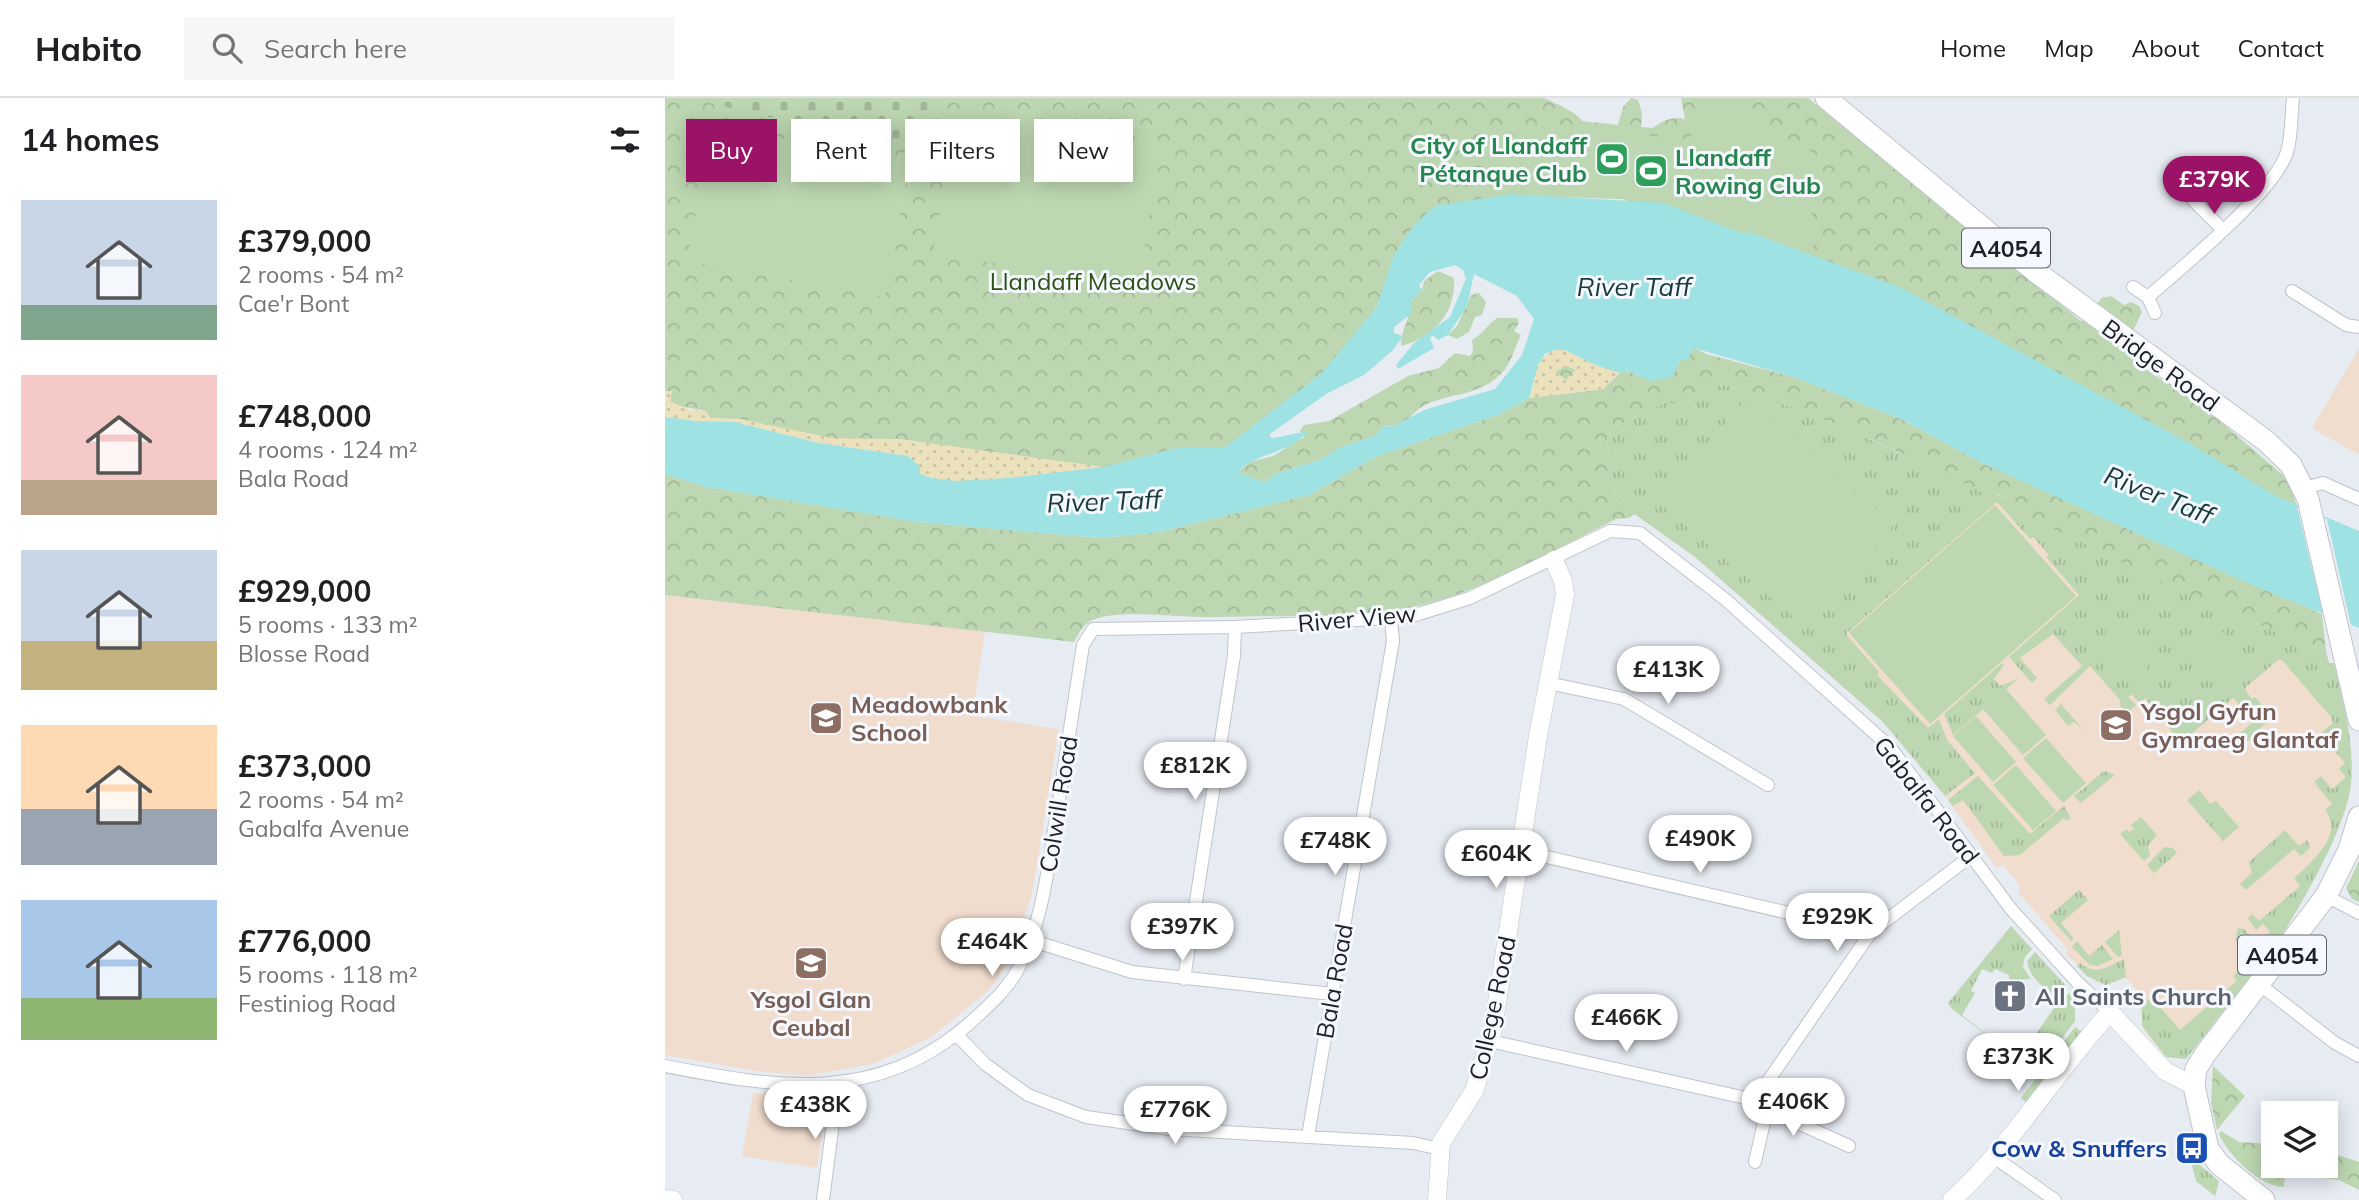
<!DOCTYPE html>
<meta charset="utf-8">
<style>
body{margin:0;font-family:Mulish,sans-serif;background:#f6f6f6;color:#202124;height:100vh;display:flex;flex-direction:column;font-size:26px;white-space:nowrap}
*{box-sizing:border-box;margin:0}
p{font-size:23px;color:#757577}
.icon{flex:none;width:38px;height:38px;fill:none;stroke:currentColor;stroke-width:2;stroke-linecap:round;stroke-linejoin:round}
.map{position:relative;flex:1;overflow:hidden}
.details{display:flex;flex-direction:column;background:#fff;width:665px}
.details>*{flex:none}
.banner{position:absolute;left:21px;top:21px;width:665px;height:63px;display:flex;gap:14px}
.buttons{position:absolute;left:1596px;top:1003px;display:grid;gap:14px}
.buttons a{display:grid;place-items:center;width:77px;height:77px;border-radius:0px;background:#fff;box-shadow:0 4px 18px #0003;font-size:35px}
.price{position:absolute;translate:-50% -60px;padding:0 16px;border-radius:24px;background:#fff;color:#222;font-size:23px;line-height:46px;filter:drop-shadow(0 2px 4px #0008)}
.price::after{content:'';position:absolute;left:50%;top:42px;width:21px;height:16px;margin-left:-10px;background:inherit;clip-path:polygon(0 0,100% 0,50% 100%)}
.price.selected{background:#9a1367;color:#fff}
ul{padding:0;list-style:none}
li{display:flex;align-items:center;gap:21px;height:175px;padding:0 21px}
li span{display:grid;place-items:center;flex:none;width:196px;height:140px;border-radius:0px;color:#555}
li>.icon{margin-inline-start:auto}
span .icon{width:84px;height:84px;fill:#fffc;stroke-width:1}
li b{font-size:30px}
h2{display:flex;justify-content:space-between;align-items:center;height:84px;padding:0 21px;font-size:30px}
.pill{padding:0 24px;border-radius:0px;background:#fff;box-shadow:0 4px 18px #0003;font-size:24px;line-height:63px}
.pill.selected{background:#9a1367;color:#fff}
header{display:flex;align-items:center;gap:42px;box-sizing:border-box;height:98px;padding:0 35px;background:#fff;border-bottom:2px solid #e0e0e0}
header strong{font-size:33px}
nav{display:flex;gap:38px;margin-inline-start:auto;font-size:24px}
.search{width:490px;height:63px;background:#f6f6f6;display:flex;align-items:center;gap:18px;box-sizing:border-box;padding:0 24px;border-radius:0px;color:#757577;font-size:26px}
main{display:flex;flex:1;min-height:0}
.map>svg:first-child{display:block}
</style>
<header>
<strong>Habito</strong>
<div class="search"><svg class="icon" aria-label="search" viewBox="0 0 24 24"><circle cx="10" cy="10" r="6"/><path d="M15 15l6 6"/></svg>Search here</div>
<nav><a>Home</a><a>Map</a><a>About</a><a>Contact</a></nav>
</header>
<main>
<section class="details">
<h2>14 homes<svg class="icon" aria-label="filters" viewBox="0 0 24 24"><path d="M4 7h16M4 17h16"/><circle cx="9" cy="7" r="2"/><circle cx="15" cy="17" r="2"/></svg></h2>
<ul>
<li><span style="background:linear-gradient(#c9d6e8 75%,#7fa58c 0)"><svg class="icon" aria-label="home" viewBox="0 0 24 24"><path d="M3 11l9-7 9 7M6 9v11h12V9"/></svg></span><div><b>£379,000</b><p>2 rooms · 54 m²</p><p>Cae'r Bont</p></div></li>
<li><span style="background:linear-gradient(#f6c9c9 75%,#b9a48a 0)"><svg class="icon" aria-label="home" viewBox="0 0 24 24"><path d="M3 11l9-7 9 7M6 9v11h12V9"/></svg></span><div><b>£748,000</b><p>4 rooms · 124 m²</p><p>Bala Road</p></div></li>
<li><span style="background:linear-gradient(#c9d6e8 65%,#c2b280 0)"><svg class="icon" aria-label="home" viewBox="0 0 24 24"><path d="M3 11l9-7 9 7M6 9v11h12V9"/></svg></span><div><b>£929,000</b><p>5 rooms · 133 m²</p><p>Blosse Road</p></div></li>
<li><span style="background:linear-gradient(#ffd9b3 60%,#9aa5b1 0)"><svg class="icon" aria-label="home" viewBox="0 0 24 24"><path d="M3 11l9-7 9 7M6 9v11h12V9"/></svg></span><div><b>£373,000</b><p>2 rooms · 54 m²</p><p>Gabalfa Avenue</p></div></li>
<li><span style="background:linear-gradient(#a9c7e8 70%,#8fb573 0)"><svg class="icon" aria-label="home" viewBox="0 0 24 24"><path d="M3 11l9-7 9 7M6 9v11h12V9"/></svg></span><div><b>£776,000</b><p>5 rooms · 118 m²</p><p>Festiniog Road</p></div></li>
</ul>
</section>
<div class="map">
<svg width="1694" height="1102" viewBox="0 0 1694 1102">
<defs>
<pattern id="grass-tufts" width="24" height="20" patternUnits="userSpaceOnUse" patternTransform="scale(1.75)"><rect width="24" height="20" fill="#bdd7b2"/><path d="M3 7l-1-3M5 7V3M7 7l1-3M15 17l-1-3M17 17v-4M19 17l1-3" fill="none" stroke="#a2b899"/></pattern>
<pattern id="forest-crowns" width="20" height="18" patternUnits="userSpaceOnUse" patternTransform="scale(1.75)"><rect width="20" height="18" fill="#bdd7b2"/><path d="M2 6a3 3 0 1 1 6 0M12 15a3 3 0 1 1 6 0" fill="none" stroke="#a2b899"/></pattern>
<pattern id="sand-dots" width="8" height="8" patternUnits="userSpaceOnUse" patternTransform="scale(1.75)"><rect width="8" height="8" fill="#ebe1bc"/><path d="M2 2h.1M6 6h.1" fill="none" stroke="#c9c1a1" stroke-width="1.8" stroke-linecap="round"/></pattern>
<pattern id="cemetery-stones" width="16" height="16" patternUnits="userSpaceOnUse" patternTransform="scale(1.75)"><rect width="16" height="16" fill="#bdd7b2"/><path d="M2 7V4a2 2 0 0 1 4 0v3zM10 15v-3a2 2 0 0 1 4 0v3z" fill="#a2b899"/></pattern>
</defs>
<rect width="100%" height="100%" fill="#e7ebf2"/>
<!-- education -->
<path fill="#f1ddce" d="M1694 251V357L1647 330Z
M1039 294 1342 407 1661 554 1664 565H1669L1683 629 1686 688 1667 745 1620 833 1521 961 1501 959 1482 936 1475 912 1480 902 1461 880 1441 887 1431 884 1400 855 1403 852 1353 794 1355 787 1338 767 1331 769 1280 698 1218 624 1030 459 954 405Z
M0 497 320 533 307 618 394 631 367 796 346 861 324 892 265 940 207 966 145 977 97 974 0 957Z
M88 995 150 999 158 1005 160 1014 152 1070 77 1058Z"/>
<!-- grass -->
<path fill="url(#grass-tufts)" d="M1061 287 1144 315 1342 401 1529 500 1661 554 1664 565H1669C1678 604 1690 646 1686 686 1682 729 1633 814 1608 850L1598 841 1605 833 1598 826 1591 832 1583 820 1587 816 1594 823 1635 788 1629 780C1646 765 1680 736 1660 712L1667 706 1649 684 1656 678 1667 691 1681 679 1674 671 1680 665 1660 642 1652 648 1648 642 1668 625 1666 619 1617 562H1613L1581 589V593L1587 601 1590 599 1608 619 1592 633 1599 641 1596 644 1590 637 1581 645 1574 636 1589 623 1568 600 1516 645 1480 600 1474 604 1466 596 1463 599 1471 607 1462 615 1454 606 1456 603 1425 568 1385 607 1379 601 1417 568 1388 536 1355 560 1372 580 1367 585 1344 559 1414 497 1381 459 1384 457 1368 439 1365 441 1332 404 1181 536 1214 574 1212 577 1263 630 1274 621 1282 642 1310 675 1280 698 1218 624 1030 459 954 405 950 399 942 341 946 331 1001 304 1018 307 1050 288Z
M1337 565 1339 567 1329 581 1335 588 1353 581 1288 637 1279 616Z
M1396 606 1420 634 1409 624 1403 628 1390 612Z
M1439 673 1450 677 1416 705 1409 698Z
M1313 678 1365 736 1399 708 1406 720 1402 723 1399 720 1355 757 1339 758 1298 702 1288 708 1283 702Z
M1534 692 1545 706 1551 703 1574 729 1558 743 1522 702Z
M1476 719 1492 737 1483 748 1485 758 1479 763 1455 736 1461 731 1464 734 1469 731 1466 727Z
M1620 732 1634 748 1642 742 1645 750 1636 758 1629 751 1581 792 1575 786 1587 775 1584 764Z
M1499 749 1508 750 1512 755 1489 775 1482 767Z
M1414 792 1423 802 1396 825 1409 841 1406 843 1384 818Z
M1346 828 1367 851 1360 859 1358 869 1366 881 1344 882V877L1330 871 1327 875 1317 871 1306 893 1310 895 1297 917 1346 955 1287 911 1283 905Z
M1573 830 1579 831 1602 857 1521 961 1501 959 1477 928V907L1483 901 1489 902 1515 932 1572 883 1568 878 1586 863 1570 842Z
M1454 832 1457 857 1453 859 1440 844Z
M1412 843 1424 858 1437 847 1448 861 1433 868 1425 867 1407 849Z
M1370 854 1402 889 1395 895 1387 896C1377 888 1363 877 1362 863Z
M1459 861 1461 879 1441 887 1422 878 1412 868 1415 865C1431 878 1443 869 1459 861Z
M1406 894 1410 899V923L1372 974 1353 961C1372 939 1383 911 1406 894Z
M1410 929 1417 934 1362 1005 1356 1000Z
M1525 1059 1554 1083 1550 1098 1531 1083Z"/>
<!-- forest -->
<path fill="url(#forest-crowns)" d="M0 0H879C889 5 912 14 917 23L953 27 958 9 966 0 973 2 977 15 976 29 988 30C997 23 1008 18 1020 21L1016 0H1143L1416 223H1422L1436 200 1446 198 1459 207 1466 204 1474 208 1477 214 1461 248 1478 269 1495 281 1504 280 1510 290 1544 310 1548 317 1619 378 1626 387 1631 406 1626 410 958 101 895 98 726 179 690 251 565 350 483 377 347 357 265 360 65 321 44 320 41 313 9 307 0 297Z
M773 173 789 180C791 214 770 239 736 248 736 232 745 221 746 204L757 192 759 183Z
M814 195 821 204 817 217 810 219 804 234 792 241 783 237 792 228 806 197Z
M832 220H852L854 225 849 233 856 237C849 251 847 264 837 275 816 297 788 295 762 306 748 312 738 333 720 327L709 338 674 350 655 362 613 375 599 384 578 377 575 372 585 364 608 358 639 339 635 333 639 327 664 323 743 278 774 270 790 255 805 258 808 253 807 242C818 236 822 227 832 220Z
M1029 249 1041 256 1129 279 1236 321 1315 364 1657 516 1661 554 1529 500 1342 407V401L1332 396 1327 399 1230 352 1144 315 1061 287 1050 288 1018 307 1001 304 946 331 942 341 950 399 954 405 971 415 964 420 951 421C892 450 820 492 757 507 696 521 615 517 551 519 521 520 456 511 430 521 419 524 414 535 409 544L0 497V376L42 389 253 424 437 440 494 434 644 397 710 359 835 316 864 300 938 291 955 275 964 273 974 278 1016 260Z
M902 268 912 272 901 282 890 273Z
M1694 763V804L1687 801 1681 790Z
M1548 968 1580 998 1552 1032 1546 1005Z
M1556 1033 1574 1044 1608 1046V1068H1661V1053L1694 1064V1092L1674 1082 1620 1075 1619 1089C1595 1089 1563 1057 1554 1036Z"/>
<!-- sand -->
<path fill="url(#sand-dots)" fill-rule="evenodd" d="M890 252H900L955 275 938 291 864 300C874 282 864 263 890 252ZM902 268 911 272 901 282 890 273Z
M0 293H7L5 303 25 312 41 313 45 320 76 321 167 340 235 341 439 369C405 373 281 394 256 376 251 372 247 364 243 358L154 345 70 324 31 323 0 319Z"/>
<!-- cemetery -->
<path fill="url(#cemetery-stones)" d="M24 0H264L255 55Z"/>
<!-- pitch -->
<path fill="#bdd7b2" d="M1036 0H1072L1078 17 1151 56 1146 91 1149 156 1007 111 958 101 826 97 823 44C864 23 976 38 1025 41Z
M293 12 497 47 473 189 268 155Z
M47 28 245 64 220 199 22 163Z
M1081 301 1229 426 1141 530 993 404Z
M1330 407 1411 498 1265 626 1184 535Z
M1554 530 1585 562 1554 591 1524 560Z
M1441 533 1485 537 1482 579 1438 576Z
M1341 591 1381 637 1358 657 1318 611Z
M1311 618 1351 664 1328 684 1288 638Z
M1381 640 1421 685 1398 705 1358 660Z
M1351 667 1391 713 1368 732 1328 687Z"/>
<!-- water -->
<path fill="#9ee2e3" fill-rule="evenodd" d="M846 96 999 105 1079 136 1084 134 1234 189 1524 345 1611 398 1694 433V530L1594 490 1462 431 1315 364 1236 321 1129 279 1029 250 1022 263 1016 261 1007 279 985 283 964 273 955 275 928 266 900 252H890L880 256 873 267 864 300 835 316 710 359 644 397 494 434 437 440 252 424 41 389 0 376V319L31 323 70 324 154 345 243 358 255 369V376L266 380 292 383 343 380 439 369 511 350 560 349 656 276 711 210 729 157 749 127 770 108ZM790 167 798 172 801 181 785 219 749 245 731 267 733 271 769 250 765 240 768 237 773 242 783 237 802 208 809 176 852 198 869 221 857 257 830 291 759 312 727 329 720 327 709 338 674 350 655 362 613 375 599 384 578 377 575 372C589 356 627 355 643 333L609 340 605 339V336L661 296 699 277 728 252 738 238 729 235V229L746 216V204L757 192 754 187 765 174Z"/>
<!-- pier -->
<path fill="#e7ebf2" d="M1632 409 1662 421 1687 532 1659 520Z"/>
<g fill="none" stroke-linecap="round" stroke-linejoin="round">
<!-- street casing -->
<g stroke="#c0c4ca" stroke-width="14">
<path id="street" d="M1529 103 1558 132
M1468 189 1483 199
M1627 193 1681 227 1694 229
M1490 215 1483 199C1517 169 1610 94 1622 54 1627 38 1626 17 1628 0
M1639 390 1658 385 1694 401
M883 585 959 601 1103 687
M856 753 1206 834
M1661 798 1694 815
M365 842 467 874 667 896
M519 881 569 558 570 529
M1594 886 1670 945 1694 958
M291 936 320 966 363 997 421 1019 505 1031 748 1045 775 1051
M825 943 1090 1002 1102 1011 1184 1048
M0 968C112 990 212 1007 306 924 322 909 341 893 352 873 378 825 383 768 392 715 401 659 409 603 418 547L428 531 570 529 744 519 805 500 945 433 975 435 1061 502 1225 649 1346 811 1413 885 1445 914
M1090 1002 1206 834 1306 758
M643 1038 728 543 726 521
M1329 1059 1390 1102
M1090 1064 1102 1011
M158 1102 173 985"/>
</g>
<!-- secondary casing -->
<g stroke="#c0c4ca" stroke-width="19">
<path id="secondary" d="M0 1101 8 1102
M772 1102 776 1045 809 993 828 931 873 638 900 497 898 483 889 462
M1287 1102C1347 1047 1390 975 1445 914L1500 973 1529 988"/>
</g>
<!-- primary casing -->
<g stroke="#c0c4ca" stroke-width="23">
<path id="primary" d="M1161 0 1371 174 1601 343 1626 367 1643 401 1694 622
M1599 1102 1554 1066 1543 1051 1529 988 1531 971 1541 955 1661 798 1684 752 1694 719"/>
</g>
<!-- street -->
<use href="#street" stroke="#fff" stroke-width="12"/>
<!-- secondary -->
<use href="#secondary" stroke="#fff" stroke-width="18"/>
<!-- primary -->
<use href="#primary" stroke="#fff" stroke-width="21"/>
</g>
<!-- icons -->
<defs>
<g id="stadium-square" transform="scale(1.75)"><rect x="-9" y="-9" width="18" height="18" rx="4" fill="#2e9e5b" stroke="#f5f8fe"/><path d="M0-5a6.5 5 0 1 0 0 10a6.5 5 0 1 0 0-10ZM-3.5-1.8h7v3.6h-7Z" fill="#fff"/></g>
<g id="school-square" transform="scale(1.75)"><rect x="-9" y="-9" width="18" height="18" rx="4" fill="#8d6e63" stroke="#f5f8fe"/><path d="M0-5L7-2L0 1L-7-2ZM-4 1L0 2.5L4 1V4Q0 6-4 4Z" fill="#fff"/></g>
<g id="church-square" transform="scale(1.75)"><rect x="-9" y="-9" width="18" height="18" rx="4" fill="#6b7280" stroke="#f5f8fe"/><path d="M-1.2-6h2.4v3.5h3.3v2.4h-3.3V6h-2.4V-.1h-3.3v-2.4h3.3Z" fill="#fff"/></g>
<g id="bus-square" transform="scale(1.75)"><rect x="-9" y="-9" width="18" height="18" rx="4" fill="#1a4fb4" stroke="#f5f8fe"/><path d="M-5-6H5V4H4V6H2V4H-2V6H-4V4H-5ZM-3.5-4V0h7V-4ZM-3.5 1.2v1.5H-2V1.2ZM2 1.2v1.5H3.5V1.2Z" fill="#fff"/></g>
</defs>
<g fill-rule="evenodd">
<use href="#stadium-square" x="947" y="61"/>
<use href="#stadium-square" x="986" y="73"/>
<use href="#school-square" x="161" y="620"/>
<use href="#school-square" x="1451" y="627"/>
<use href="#school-square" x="146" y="865"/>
<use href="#church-square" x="1345" y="898"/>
<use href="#bus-square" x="1527" y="1050"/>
</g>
<g text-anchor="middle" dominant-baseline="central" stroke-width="6" stroke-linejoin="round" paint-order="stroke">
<!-- shield labels -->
<g fill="#f5f8fe" stroke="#606265" stroke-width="2">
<rect x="1297" y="130.5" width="88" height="39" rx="5"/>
<rect x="1573" y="837.5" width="88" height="39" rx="5"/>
</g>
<g font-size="23" font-weight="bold" fill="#202124">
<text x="1341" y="150">A4054</text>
<text x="1617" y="857">A4054</text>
</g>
<!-- leisure labels -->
<g font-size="24" font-weight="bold" fill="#27864d" stroke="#f5f8fe" text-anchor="end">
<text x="922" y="47">City of Llandaff<tspan x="922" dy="28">Pétanque Club</tspan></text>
<text x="1010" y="59" text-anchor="start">Llandaff<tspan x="1010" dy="28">Rowing Club</tspan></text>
</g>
<!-- park labels -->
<g font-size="24" fill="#2b5114" stroke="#f5f8fe">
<text x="428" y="183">Llandaff Meadows</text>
</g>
<!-- street labels -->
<g font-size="24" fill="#202124" stroke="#f5f8fe">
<text transform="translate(1496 267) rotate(36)">Bridge Road</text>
<text transform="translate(692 520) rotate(-5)">River View</text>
<text transform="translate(1262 702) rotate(52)">Gabalfa Road</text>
<text transform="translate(393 706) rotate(-81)">Colwill Road</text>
<text transform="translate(669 883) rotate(-80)">Bala Road</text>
<text transform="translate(827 910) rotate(-78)">College Road</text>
</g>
<!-- education labels -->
<g font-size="24" font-weight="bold" fill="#785e54" stroke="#f5f8fe" text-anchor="start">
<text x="186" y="606">Meadowbank<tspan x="186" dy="28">School</tspan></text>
<text x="1476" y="613">Ysgol Gyfun<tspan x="1476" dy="28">Gymraeg Glantaf</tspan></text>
<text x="146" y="901" text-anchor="middle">Ysgol Glan<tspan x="146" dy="28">Ceubal</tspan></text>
</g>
<!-- worship labels -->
<g font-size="24" font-weight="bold" fill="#5b616d" stroke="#f5f8fe" text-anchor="start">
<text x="1370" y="898">All Saints Church</text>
</g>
<!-- transit labels -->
<g font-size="24" font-weight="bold" fill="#164399" stroke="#f5f8fe" text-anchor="end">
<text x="1502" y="1050">Cow &amp; Snuffers</text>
</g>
<!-- water labels -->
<g font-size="26" font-style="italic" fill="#183a3a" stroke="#f5f8fe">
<text x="969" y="188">River Taff</text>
<text transform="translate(1494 397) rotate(22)">River Taff</text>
<text transform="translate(439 403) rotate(-2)">River Taff</text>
</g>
</g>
</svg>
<div class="buttons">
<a><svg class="icon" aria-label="layers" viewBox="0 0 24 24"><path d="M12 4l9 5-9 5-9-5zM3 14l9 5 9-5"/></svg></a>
</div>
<b class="price selected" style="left:1549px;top:118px">£379K</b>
<b class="price" style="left:1003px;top:608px">£413K</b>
<b class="price" style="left:530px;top:704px">£812K</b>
<b class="price" style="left:1035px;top:777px">£490K</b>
<b class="price" style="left:670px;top:779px">£748K</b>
<b class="price" style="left:831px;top:792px">£604K</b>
<b class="price" style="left:1172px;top:855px">£929K</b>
<b class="price" style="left:517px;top:865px">£397K</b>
<b class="price" style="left:327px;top:880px">£464K</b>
<b class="price" style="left:961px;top:956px">£466K</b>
<b class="price" style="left:1353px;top:995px">£373K</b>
<b class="price" style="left:1128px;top:1040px">£406K</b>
<b class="price" style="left:150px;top:1043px">£438K</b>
<b class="price" style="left:510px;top:1048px">£776K</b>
<div class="banner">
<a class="pill selected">Buy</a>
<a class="pill">Rent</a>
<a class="pill">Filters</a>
<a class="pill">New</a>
</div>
</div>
</main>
